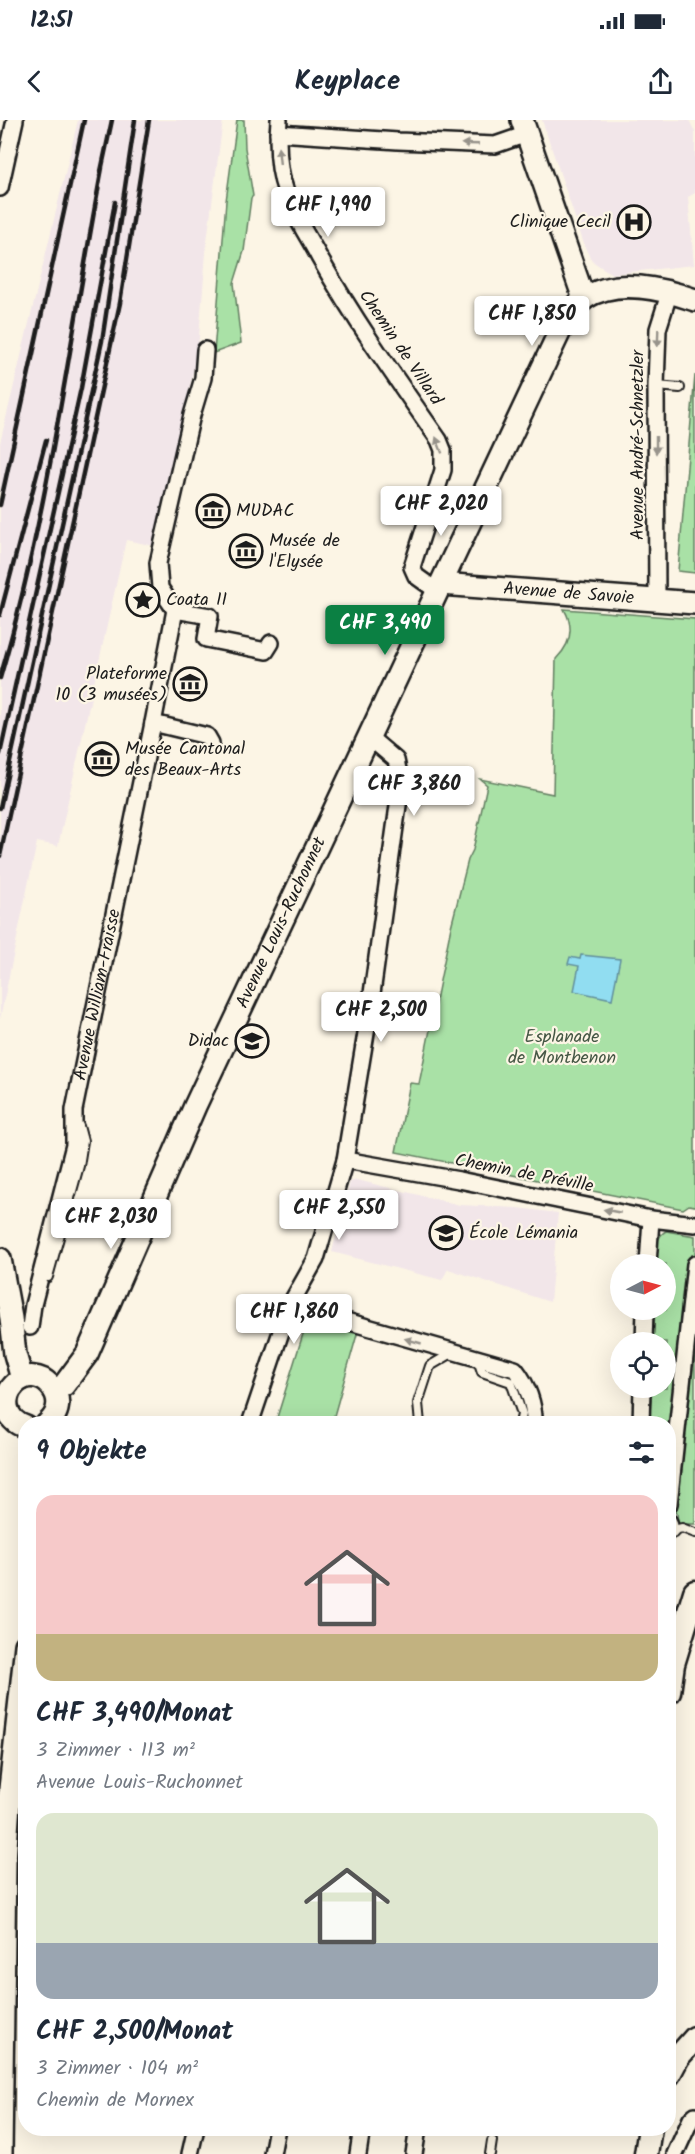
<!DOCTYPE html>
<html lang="de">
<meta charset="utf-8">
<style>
body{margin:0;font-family:Kalam,sans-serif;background:#f6f6f7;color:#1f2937;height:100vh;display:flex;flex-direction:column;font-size:22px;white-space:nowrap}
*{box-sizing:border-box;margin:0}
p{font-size:20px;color:#747a83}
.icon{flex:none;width:33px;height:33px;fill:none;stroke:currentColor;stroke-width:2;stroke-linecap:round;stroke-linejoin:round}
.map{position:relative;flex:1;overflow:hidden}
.details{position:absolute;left:18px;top:1296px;width:658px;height:720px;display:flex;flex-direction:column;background:#fff;border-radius:24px;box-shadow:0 6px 24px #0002}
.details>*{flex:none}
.needle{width:39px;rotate:84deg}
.tools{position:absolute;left:610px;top:1134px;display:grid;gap:12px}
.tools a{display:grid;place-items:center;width:66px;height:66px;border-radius:50%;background:#fff;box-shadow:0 6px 24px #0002;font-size:30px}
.price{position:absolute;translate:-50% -51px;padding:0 14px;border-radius:6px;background:#fff;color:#222;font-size:20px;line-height:39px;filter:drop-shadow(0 2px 3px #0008)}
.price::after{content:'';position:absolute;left:50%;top:36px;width:18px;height:14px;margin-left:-9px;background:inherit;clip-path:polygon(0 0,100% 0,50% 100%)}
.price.on{background:#0b8043;color:#fff}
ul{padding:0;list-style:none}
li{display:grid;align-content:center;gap:12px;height:318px;padding:0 18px}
li span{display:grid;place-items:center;height:186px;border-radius:18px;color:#555}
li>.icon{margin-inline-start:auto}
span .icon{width:108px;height:108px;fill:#fffc;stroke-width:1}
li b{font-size:26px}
h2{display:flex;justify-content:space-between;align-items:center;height:72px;padding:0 18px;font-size:26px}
.status{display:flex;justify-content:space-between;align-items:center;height:42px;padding:0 30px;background:#fff;direction:ltr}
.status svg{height:16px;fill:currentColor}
header{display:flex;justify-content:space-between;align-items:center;height:78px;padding:0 18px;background:#fff;font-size:27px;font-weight:700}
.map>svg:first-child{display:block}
</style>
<div class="status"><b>12:51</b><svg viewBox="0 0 49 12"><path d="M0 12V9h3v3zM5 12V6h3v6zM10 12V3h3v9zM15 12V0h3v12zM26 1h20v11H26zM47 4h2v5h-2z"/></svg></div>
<header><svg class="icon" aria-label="back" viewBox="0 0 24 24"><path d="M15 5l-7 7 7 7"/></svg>Keyplace<svg class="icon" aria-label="share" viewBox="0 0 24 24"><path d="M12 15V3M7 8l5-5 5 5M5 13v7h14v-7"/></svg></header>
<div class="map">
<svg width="695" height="2034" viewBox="0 0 695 2034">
<rect width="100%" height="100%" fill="#fcf5e5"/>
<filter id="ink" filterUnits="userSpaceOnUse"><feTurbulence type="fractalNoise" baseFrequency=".0167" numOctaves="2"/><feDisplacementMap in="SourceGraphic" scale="12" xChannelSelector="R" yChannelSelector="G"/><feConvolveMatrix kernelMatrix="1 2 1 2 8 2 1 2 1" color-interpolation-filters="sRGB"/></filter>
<g filter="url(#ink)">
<!-- built -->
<path fill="#f2e6e9" d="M78 0H223L207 121 198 229 155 426 126 420 58 726 37 722 0 899V323Z
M542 0H689L695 12V73L688 77 694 145 612 154 595 143 590 138 585 127Z
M357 1060 460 1085 518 1088 558 1093 550 1182 448 1149 442 1160 332 1132 350 1062Z"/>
<!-- green -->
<path fill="#a9e1a6" stroke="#627e61" stroke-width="1.5" d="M237 0H244L245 28 253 76 251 78 244 131 234 163 241 223 214 233 226 81Z
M695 255V453L678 451Z
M564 489 695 499V1086L689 1085 683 1089 396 1032 410 963 419 964 451 807 468 740 473 730 487 665 480 659 553 674 556 539C571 524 575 508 564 489Z
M666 1111 695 1116V1404H678L677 1393 669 1391V1304H649L652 1268H666V1222H653L655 1190H666V1144H657C657 1133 654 1117 666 1111Z
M308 1198 358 1211 332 1303 275 1304Z"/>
<!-- water -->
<path fill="#91ddf1" stroke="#62909c" stroke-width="1.5" d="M581 835 620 839 612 879 574 871 579 846 568 844 570 837 580 839Z"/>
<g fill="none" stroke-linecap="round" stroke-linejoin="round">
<!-- lane casing -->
<g stroke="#1c1c1c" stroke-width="12">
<path id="lane" d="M656 266 680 268
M48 1157 79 1046 83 1021 79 1006
M478 1240 482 1252 511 1262 522 1294 520 1304
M420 1304 418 1283 430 1246 452 1233
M670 1411 682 1408 695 1413
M490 2034 492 2021"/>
</g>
<!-- street casing -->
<g stroke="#1c1c1c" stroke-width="20">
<g id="street">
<path d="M279 0C277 24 278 50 286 72 293 95 308 116 319 137 355 201 397 260 439 320L443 330V350L412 447 416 456 437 471"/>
<path d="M278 13 398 21 495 25 527 14"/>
<path d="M0 68 15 0"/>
<path d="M657 481 656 266 658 209 670 171"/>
<path d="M175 490 210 496 206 519 266 531 271 523"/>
<path d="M153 603 175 490 160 468 158 443 192 295 203 258 205 230"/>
<path d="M345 1040 459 1060 651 1099 695 1104"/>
<path d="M648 1144 651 1099"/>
<path d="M290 1185 515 1249C527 1264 535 1285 534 1304"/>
<path id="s1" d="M30 1207 33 1185 74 1025V990L153 603 207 616 211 623"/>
<path d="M644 1222 645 1190"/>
<path d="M250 1304 290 1185 316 1139 345 1040 369 895 401 664 396 640 369 617"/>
<path d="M641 1304 642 1268"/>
<path d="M669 1384 695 1144"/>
<path d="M669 1402 671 1410"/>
<path d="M190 2034 196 2008"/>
<path d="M272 2034 277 2008"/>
<path d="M358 2034 362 2008"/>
<path d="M414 2034 418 2008"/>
<path d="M675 2034 691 1999 695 1995"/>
</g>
</g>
<!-- secondary casing -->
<g stroke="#1c1c1c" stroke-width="26">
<g id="secondary">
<path d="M522 0 584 179"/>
<path id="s2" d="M441 464 695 483"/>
<path d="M0 1139 11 1198 15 1234 22 1259"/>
<path id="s3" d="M55 1270 64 1265 87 1234 195 986 566 198C572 192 578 183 585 178 617 157 663 169 695 180"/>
<path d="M26 1307C16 1304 9 1298 7 1287 6 1279 8 1271 14 1265 37 1239 77 1279 47 1304"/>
<path d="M1 2034 5 1741 10 1669 26 1525"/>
</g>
</g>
<!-- primary casing -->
<g stroke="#1c1c1c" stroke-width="27">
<path id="primary" d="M669 1572 673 1544 695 1472
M669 1954 678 1937 695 1918
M646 2034 650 2008"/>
</g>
<!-- lane -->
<use href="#lane" stroke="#fcf5e5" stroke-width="8"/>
<!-- street -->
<use href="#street" stroke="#fcf5e5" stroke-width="15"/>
<!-- secondary -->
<use href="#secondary" stroke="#fcf5e5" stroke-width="21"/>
<!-- primary -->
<use href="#primary" stroke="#fcf5e5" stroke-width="22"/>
<!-- rail -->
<path stroke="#1c1c1c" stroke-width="4.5" d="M100 56 112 0
M0 385 84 0
M0 495 46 320
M0 558C49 391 70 218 102 48
M0 634 81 268 115 82
M0 688 102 221 135 0
M0 736 120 183 149 0"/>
</g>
<!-- one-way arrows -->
<defs><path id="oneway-solid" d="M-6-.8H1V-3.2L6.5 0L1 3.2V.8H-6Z" transform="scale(1.5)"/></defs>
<g fill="#97938b">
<use href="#oneway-solid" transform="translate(470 24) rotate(-178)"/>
<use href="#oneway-solid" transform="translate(279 36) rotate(-96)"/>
<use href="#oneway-solid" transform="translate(658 218) rotate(92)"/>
<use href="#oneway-solid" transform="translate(439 325) rotate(-111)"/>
<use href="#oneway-solid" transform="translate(656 325) rotate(90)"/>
<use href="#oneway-solid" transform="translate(612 1091) rotate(-169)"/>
<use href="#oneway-solid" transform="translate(413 1221) rotate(-164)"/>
</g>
</g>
<!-- icons -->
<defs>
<g id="hospital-ring" transform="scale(1.725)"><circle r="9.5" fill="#fcf5e5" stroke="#1c1c1c" stroke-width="1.5"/><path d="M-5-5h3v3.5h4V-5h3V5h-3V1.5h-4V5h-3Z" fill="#1c1c1c"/></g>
<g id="museum-ring" transform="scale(1.725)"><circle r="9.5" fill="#fcf5e5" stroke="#1c1c1c" stroke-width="1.5"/><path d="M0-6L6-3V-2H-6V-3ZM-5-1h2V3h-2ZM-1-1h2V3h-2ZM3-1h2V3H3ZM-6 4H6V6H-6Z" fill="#1c1c1c"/></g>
<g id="sight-ring" transform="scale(1.725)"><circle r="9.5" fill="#fcf5e5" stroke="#1c1c1c" stroke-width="1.5"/><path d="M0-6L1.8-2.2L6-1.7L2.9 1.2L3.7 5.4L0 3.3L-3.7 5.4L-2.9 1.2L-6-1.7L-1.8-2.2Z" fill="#1c1c1c"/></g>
<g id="school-ring" transform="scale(1.725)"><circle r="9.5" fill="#fcf5e5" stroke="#1c1c1c" stroke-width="1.5"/><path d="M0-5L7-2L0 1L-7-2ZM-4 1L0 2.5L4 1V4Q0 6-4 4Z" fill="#1c1c1c"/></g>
</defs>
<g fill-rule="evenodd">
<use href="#hospital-ring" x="634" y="102"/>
<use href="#museum-ring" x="213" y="391"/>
<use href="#museum-ring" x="246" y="431"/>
<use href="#sight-ring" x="143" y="480"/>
<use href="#museum-ring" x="190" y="564"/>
<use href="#museum-ring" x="102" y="639"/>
<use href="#school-ring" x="252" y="921"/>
<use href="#school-ring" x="446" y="1113"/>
</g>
<g text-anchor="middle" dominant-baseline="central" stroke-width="4.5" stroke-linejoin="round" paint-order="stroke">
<!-- poi labels -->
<g font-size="18" fill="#1c1c1c" stroke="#fcf5e5" text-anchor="start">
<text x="611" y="102" text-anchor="end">Clinique Cecil</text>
<text x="236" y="391">MUDAC</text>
<text x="269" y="421">Musée de<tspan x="269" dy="21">l'Elysée</tspan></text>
<text x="166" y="480">Coata II</text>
<text x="167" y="554" text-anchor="end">Plateforme<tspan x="167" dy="21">10 (3 musées)</tspan></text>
<text x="125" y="629">Musée Cantonal<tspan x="125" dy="21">des Beaux-Arts</tspan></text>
<text x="229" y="921" text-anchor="end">Didac</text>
<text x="469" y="1113">École Lémania</text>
</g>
<!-- street labels -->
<g font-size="18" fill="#1c1c1c" stroke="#fcf5e5">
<text transform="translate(400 228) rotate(56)">Chemin de Villard</text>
<text transform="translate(638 325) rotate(-90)">Avenue André-Schnetzler</text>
<text stroke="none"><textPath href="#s2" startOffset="128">Avenue de Savoie</textPath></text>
<text stroke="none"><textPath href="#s3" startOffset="522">Avenue Louis-Ruchonnet</textPath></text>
<text stroke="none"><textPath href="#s1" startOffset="340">Avenue William-Fraisse</textPath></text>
<text transform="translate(524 1054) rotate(11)">Chemin de Préville</text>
</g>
<!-- park labels -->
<g font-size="18" fill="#465745" stroke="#fcf5e5">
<text x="562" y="917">Esplanade<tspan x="562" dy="21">de Montbenon</tspan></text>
</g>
</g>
</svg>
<div class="tools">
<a><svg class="needle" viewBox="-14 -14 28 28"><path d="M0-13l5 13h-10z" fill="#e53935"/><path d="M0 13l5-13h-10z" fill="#747a83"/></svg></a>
<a><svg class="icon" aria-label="locate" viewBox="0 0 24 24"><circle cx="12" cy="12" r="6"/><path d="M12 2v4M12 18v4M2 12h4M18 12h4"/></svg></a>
</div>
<b class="price" style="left:328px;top:118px">CHF 1,990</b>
<b class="price" style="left:532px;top:227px">CHF 1,850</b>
<b class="price" style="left:441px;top:417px">CHF 2,020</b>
<b class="price on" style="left:385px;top:536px">CHF 3,490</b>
<b class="price" style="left:414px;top:697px">CHF 3,860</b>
<b class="price" style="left:381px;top:923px">CHF 2,500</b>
<b class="price" style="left:339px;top:1121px">CHF 2,550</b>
<b class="price" style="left:111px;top:1130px">CHF 2,030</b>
<b class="price" style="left:294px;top:1225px">CHF 1,860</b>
<section class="details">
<h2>9 Objekte<svg class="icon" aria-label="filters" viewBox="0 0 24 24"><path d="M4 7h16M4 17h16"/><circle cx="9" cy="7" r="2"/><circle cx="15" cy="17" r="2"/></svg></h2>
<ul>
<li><span style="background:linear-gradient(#f6c9c9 75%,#c2b280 0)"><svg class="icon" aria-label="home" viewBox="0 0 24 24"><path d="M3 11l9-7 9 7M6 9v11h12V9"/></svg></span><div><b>CHF 3,490/Monat</b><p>3 Zimmer · 113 m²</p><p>Avenue Louis-Ruchonnet</p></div></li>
<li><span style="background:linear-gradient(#dfe7d0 70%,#9aa5b1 0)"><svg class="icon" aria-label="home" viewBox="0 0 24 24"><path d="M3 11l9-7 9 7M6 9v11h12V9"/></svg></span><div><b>CHF 2,500/Monat</b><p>3 Zimmer · 104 m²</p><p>Chemin de Mornex</p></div></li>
</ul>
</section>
</div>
